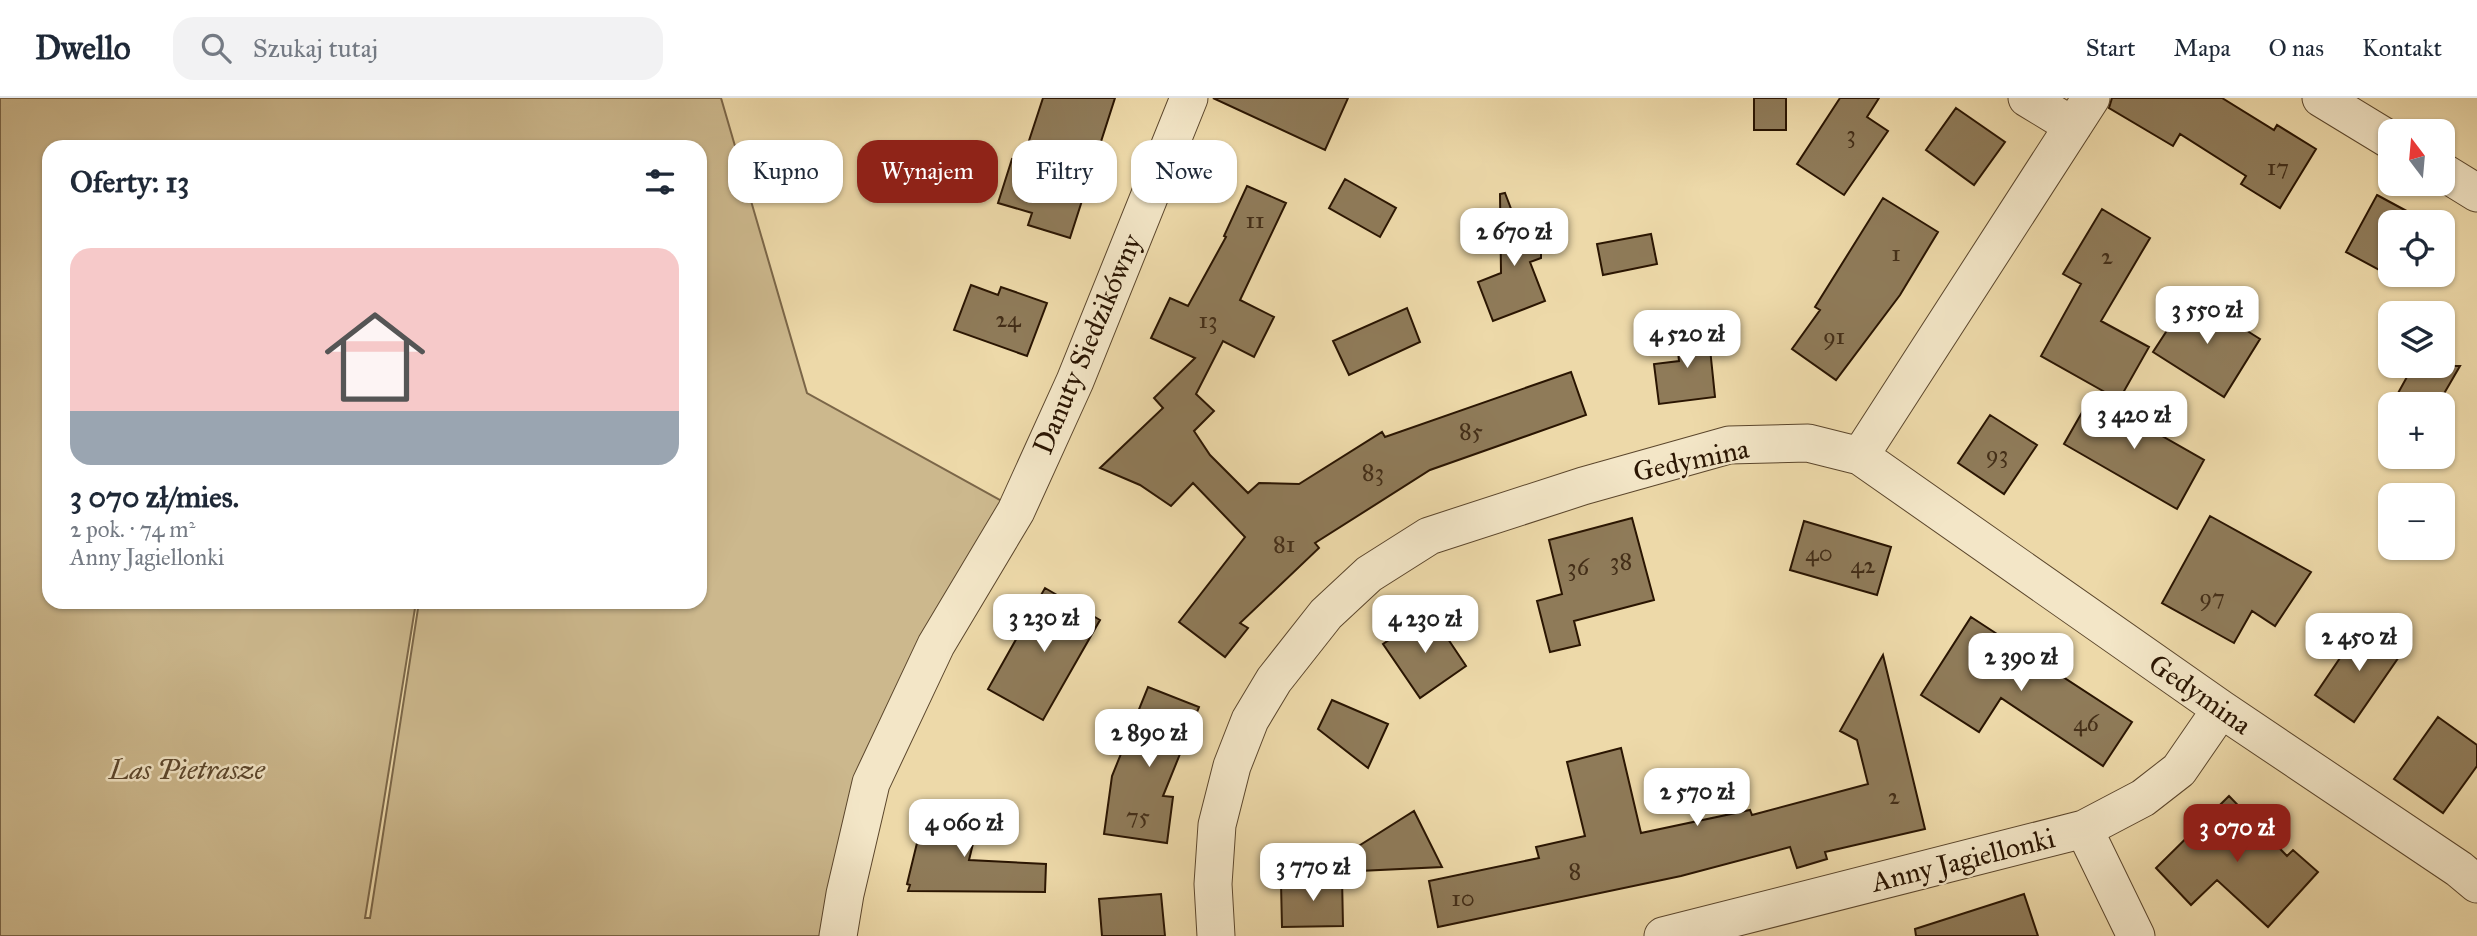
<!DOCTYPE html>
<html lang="pl">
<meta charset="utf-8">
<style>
body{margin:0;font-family:"IM FELL Great Primer",serif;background:#f2f2f3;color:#1f2937;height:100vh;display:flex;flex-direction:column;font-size:26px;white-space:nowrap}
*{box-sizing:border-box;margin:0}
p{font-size:23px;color:#747a83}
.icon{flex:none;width:38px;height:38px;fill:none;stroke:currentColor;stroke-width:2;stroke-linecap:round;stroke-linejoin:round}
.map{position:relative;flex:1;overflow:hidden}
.details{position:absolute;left:42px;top:42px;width:665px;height:469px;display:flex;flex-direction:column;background:#fff;border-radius:21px;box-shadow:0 2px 5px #0004}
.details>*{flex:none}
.hud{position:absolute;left:728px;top:42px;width:665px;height:63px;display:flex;gap:14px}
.needle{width:46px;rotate:344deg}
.controls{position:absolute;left:2378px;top:21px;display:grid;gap:14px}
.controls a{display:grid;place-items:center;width:77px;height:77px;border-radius:14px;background:#fff;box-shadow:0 2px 5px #0004;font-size:35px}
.price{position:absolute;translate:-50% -60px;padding:0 16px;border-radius:14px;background:#fff;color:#222;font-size:23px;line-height:46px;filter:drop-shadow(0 2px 4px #0008)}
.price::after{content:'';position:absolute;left:50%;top:42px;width:21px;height:16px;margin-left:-10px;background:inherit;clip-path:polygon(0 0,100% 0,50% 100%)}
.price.current{background:#8f2418;color:#fff}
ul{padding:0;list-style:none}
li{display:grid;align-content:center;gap:14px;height:371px;padding:0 28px}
li span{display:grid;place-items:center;height:217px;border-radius:21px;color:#555}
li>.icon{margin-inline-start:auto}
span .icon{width:126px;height:126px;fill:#fffc;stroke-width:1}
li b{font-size:30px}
h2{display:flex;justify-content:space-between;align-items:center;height:84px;padding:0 28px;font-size:30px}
.pill{padding:0 24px;border-radius:21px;background:#fff;box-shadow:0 2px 5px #0004;font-size:24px;line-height:63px}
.pill.current{background:#8f2418;color:#fff}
header{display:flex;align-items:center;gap:42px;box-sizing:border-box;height:98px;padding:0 35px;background:#fff;border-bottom:2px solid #e0e1e3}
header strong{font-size:33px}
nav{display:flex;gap:38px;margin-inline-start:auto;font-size:24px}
.search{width:490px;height:63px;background:#f2f2f3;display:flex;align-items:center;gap:18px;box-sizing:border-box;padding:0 24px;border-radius:21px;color:#747a83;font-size:26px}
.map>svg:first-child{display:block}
</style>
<header>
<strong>Dwello</strong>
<div class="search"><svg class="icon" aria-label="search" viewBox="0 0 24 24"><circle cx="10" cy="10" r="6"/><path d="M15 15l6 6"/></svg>Szukaj tutaj</div>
<nav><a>Start</a><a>Mapa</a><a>O nas</a><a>Kontakt</a></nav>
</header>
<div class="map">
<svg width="2477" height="838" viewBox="0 0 2477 838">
<rect width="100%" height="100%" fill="#edd9a9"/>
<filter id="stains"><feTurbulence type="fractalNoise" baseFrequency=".00286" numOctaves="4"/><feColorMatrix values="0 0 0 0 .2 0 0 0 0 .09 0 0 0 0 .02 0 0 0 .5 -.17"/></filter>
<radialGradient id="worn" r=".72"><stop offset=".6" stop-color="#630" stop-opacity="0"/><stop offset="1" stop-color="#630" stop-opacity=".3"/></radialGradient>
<!-- green -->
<path fill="#ccb88d" stroke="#7b6648" stroke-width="2" fill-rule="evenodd" d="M0 0H721L807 295 1016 411 937 547 838 838H0ZM49 49H700V504H419L370 820H365L416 504H49Z"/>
<!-- building -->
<path fill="#8f7b59" stroke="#2a1502" stroke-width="2" d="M1043 0H1115L1070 140 1028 127 1032 115 998 105 1012 61 1022 64Z
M1213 0H1348L1325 52Z
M1754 0H1786V32H1754Z
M1840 0H1879L1867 19 1888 33 1844 97 1797 66Z
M2112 0H2222L2274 32 2277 27 2316 51 2280 110 2241 86 2246 78 2180 36 2173 48 2109 10Z
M1956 10 2005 44 1974 87 1926 52Z
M1345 81 1396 110 1380 139 1329 110Z
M1247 88 1286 105 1240 202 1274 219 1254 259 1223 243 1196 296 1214 313 1194 333 1210 357 1248 395 1259 385 1299 386 1382 334 1385 339 1571 274 1586 317 1430 372 1315 445 1319 450 1240 525 1248 530 1225 559 1179 524 1245 439 1193 385 1171 408 1140 387 1100 370 1163 310 1154 300 1195 260 1151 240 1170 200 1188 208 1226 139 1224 138Z
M1505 95 1518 129 1541 130V160L1530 164 1545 203 1493 223 1478 184 1501 175 1500 96Z
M2377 97 2427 124H2390V177H2413L2407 187 2346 154Z
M1883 100 1938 134 1900 197 1836 282 1792 251 1820 212 1815 209Z
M2102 111 2150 140 2101 223 2149 249 2119 302 2041 258 2081 186 2063 176Z
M1651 136 1657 166 1603 177 1597 146Z
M971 187 998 197 1001 189 1047 205 1027 258 954 232Z
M2190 197 2260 241 2224 299 2153 254Z
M1407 210 1420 244 1349 277 1333 243Z
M1708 231 1715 299 1659 306 1654 266 1679 263 1676 235Z
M2413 268H2460L2438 306H2392Z
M2093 295 2159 333 2157 335 2204 362 2177 411 2064 346Z
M1990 317 2037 347 2004 396 1958 365Z
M2210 418 2311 474 2275 528 2252 513 2234 545 2162 505Z
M1632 420 1654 502 1574 523 1580 547 1550 554 1537 503 1562 496 1549 442Z
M1804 423 1891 449 1877 497 1790 472Z
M1045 490 1100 522 1043 622 988 591Z
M1430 514 1466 568 1420 600 1383 546Z
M1971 519 2132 624 2103 668 2001 600 1979 634 1921 597Z
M2363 526 2403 553 2354 624 2315 597Z
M1883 557 1925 731 1825 754 1827 761 1797 770 1790 749 1681 778 1438 829 1429 783 1539 760 1536 749 1585 738 1567 664 1621 650 1641 735 1750 712 1752 717 1868 686 1857 642 1840 633Z
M1148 589 1199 609 1163 698 1173 699 1167 745 1104 736 1112 678Z
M1332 602 1388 626 1368 670 1318 631Z
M2438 619 2477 647V668L2443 715 2394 681Z
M2229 698 2287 758 2293 752 2318 774 2268 829 2217 782 2191 807 2156 770Z
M927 704 980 717 969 762 1046 766 1045 794 908 793 910 787 907 786Z
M1414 713 1442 769 1316 775Z
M1342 779 1343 828 1282 829 1281 785Z
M1161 796 1165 838H1102L1099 801Z
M2024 796 2038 838H1916L1915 831Z"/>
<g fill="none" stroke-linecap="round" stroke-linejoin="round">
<!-- minor casing -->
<g stroke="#5b462c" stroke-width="39">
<path id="minor" d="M2027 0 2073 28
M2321 0 2390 42
M2443 74 2477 95
M1860 358 2091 0
M2084 731 2136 838
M838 838 845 796 871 685 936 547 1016 413 1075 283 1189 0
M1216 838 1213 786 1217 727 1232 668 1250 622 1274 582 1326 516 1369 476 1429 438 1583 388 1729 347 1808 345 1860 358 2221 611 2459 771 2477 786
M1663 838 2084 731 2143 700 2179 672 2221 611"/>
</g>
<!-- minor -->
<use href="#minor" stroke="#f3e6c7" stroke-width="37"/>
</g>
<g text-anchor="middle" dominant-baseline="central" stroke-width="5" stroke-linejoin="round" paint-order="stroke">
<!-- number labels -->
<g font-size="24" fill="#432e18">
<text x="1851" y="36">3</text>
<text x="2278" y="69">17</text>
<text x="1255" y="122">11</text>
<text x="1896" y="155">1</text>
<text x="2107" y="158">2</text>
<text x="1008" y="221">24</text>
<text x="1208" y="222">13</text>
<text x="1834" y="238">91</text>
<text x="1471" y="333">85</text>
<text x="1997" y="356">93</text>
<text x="1373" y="374">83</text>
<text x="1284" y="446">81</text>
<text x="1819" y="455">40</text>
<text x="1621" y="463">38</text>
<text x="1863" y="467">42</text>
<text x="1578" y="469">36</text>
<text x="2212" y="499">97</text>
<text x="2086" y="625">46</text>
<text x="1894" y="698">2</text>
<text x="1138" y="718">75</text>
<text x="1575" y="773">8</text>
<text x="1463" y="800">10</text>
</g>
<!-- street labels -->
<g font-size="28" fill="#2a1502" stroke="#f3e6c7">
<text transform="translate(1087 246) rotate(-67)">Danuty Siedzikówny</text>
<text transform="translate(1691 362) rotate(-12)">Gedymina</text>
<text transform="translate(2200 596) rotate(35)">Gedymina</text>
<text transform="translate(1963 762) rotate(-14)">Anny Jagiellonki</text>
</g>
<!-- park labels -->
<g font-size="28" font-style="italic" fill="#5b462c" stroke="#f3e6c7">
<text x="187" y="671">Las Pietrasze</text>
</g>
</g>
<rect width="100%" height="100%" filter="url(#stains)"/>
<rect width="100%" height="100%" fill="url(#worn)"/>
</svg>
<div class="controls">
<a><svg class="needle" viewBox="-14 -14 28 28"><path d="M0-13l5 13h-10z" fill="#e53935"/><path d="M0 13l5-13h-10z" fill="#747a83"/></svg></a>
<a><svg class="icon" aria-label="locate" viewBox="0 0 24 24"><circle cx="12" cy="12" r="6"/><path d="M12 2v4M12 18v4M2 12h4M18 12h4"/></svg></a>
<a><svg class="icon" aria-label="layers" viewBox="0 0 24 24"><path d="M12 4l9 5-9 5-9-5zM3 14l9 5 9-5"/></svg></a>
<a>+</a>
<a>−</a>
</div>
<b class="price" style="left:1514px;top:170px">2 670 zł</b>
<b class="price" style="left:2207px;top:248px">3 550 zł</b>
<b class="price" style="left:1687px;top:272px">4 520 zł</b>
<b class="price" style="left:2134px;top:353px">3 420 zł</b>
<b class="price" style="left:1044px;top:556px">3 230 zł</b>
<b class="price" style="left:1425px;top:557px">4 230 zł</b>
<b class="price" style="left:2359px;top:575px">2 450 zł</b>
<b class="price" style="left:2021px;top:595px">2 390 zł</b>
<b class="price" style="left:1149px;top:671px">2 890 zł</b>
<b class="price" style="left:1697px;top:730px">2 570 zł</b>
<b class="price" style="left:964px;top:761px">4 060 zł</b>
<b class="price current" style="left:2237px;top:766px">3 070 zł</b>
<b class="price" style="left:1313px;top:805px">3 770 zł</b>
<div class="hud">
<a class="pill">Kupno</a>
<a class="pill current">Wynajem</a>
<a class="pill">Filtry</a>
<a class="pill">Nowe</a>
</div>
<section class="details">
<h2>Oferty: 13<svg class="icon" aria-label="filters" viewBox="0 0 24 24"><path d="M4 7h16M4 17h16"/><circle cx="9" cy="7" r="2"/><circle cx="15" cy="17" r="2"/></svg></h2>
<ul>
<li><span style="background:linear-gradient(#f6c9c9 75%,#9aa5b1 0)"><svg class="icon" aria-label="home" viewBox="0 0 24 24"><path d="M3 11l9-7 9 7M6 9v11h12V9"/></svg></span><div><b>3 070 zł/mies.</b><p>2 pok. · 74 m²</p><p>Anny Jagiellonki</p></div></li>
</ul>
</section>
</div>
